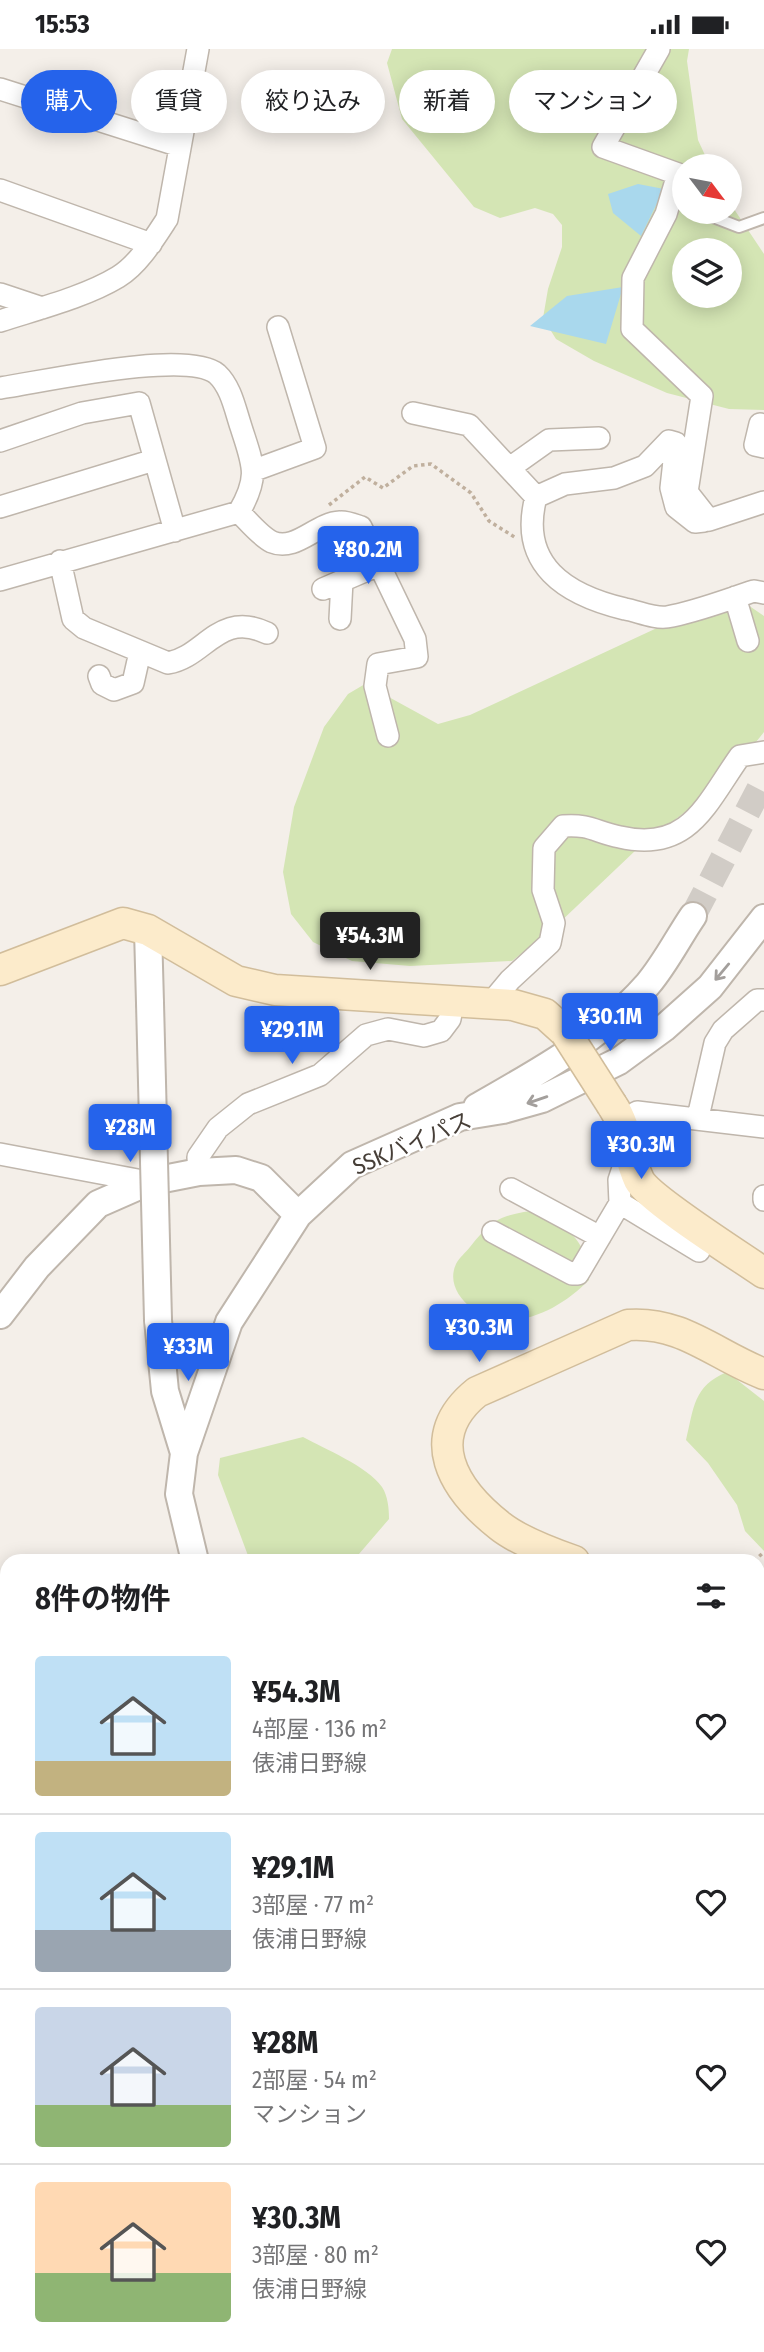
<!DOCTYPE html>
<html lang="ja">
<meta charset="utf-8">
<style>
body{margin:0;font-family:"Fira Sans Condensed","Noto Sans JP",sans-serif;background:#f6f6f6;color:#202124;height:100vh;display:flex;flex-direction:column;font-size:26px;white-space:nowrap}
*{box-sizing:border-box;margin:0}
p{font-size:23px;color:#757577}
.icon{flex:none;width:38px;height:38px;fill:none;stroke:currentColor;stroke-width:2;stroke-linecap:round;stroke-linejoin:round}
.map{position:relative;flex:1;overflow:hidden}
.drawer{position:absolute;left:0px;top:1505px;width:765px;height:798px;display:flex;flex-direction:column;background:#fff;border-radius:21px 21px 0 0;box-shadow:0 4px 18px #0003}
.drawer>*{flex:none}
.hud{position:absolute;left:21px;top:21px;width:723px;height:63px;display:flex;gap:14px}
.needle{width:46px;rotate:122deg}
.fabs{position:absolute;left:672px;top:105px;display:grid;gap:14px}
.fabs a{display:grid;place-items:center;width:70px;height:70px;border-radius:50%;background:#fff;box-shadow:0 4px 18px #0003;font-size:35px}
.price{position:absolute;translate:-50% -60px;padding:0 16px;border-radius:7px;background:#2563eb;color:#fff;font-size:23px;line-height:46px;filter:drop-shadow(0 2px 4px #0008)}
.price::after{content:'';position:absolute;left:50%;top:42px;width:21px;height:16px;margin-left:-10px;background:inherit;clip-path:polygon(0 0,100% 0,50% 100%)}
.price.active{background:#222;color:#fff}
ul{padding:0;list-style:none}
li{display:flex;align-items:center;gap:21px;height:175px;padding:0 35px}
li+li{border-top:2px solid #e0e0e0}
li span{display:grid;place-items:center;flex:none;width:196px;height:140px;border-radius:7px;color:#555}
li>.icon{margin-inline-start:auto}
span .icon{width:84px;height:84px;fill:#fffc;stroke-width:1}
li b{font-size:30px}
h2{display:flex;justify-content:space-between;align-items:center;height:84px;padding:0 35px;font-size:30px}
.chip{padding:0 24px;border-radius:32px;background:#fff;box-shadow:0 4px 18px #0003;font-size:24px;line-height:63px}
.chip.active{background:#2563eb;color:#fff}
.status{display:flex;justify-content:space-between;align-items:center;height:49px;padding:0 35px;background:#fff;direction:ltr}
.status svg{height:19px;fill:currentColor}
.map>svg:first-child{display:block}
</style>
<div class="status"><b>15:53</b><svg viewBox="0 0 49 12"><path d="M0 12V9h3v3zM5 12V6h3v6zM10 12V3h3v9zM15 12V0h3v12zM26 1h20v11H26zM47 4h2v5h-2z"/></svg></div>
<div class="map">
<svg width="764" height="2303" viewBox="0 0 764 2303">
<rect width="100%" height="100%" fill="#f4efe9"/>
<!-- green -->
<path fill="#d4e5b4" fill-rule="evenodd" d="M392 0H689L687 12 698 91 710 117H684V163H730V154L764 205V361L729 360 667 344 594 312 556 290 543 269 548 240 562 198V176L553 165 535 159 500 169 474 158 402 70 387 14ZM684 201H730V247H684Z
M745 554 764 567V683L725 732 636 801 557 876 512 912 410 917 352 912 313 893 291 865 283 823 294 758 324 678 348 645 365 635 438 675 470 666 672 572Z
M536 1161C571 1183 585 1187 589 1231 567 1253 541 1269 509 1272 483 1274 442 1245 456 1215 459 1209 466 1203 470 1198 493 1169 500 1167 536 1161Z
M727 1323 764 1352V1502L745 1482 737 1456 708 1414 686 1391C694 1359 693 1337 727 1323Z
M303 1388C325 1400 367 1417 382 1438 388 1447 389 1460 389 1470L353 1512H250L218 1426 220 1409Z"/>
<!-- water -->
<path fill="#a9d8ed" d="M638 135 664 140 641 187 613 164 608 145Z
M623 238 606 295 530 277 567 247Z
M7 1796V2026L0 2032V1802Z
M114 2296H519L501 2303H94Z"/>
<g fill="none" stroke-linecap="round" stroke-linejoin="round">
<!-- tertiary-tunnel -->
<path stroke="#d1ccc6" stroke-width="26" stroke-dasharray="26 13" stroke-linecap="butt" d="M693 867 764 731"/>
<!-- service casing -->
<g stroke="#bfb6ac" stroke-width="14">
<path id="service" d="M708 166 739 178 764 169"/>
</g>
<!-- minor casing -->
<g stroke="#bfb6ac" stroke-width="24">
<path id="minor" d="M659 0 603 98 678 125 666 165 633 229 632 280 702 347 687 443 709 471 764 453
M0 40 180 97
M0 141 151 195
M0 245 42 259
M0 272C37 260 85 248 118 228 138 216 154 190 167 170L198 0
M0 339C42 333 187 300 217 325 231 338 235 360 241 378 253 416 260 427 239 463L0 531
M413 364 469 376 536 448C518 516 566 546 625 560 637 562 655 570 667 568 696 563 726 551 754 542L764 544
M760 375 755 396 764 398
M0 392 82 364 139 354 175 482
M511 418 549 391 599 389
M255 421 315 399 278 278
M536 448 565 435 614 429 645 417 669 392 676 394 671 439 676 458 695 473 704 472
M0 458 154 411
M239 463C249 473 260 487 272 493 296 503 316 474 340 473 346 472 355 476 361 478L415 590 417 608 378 615 375 637 388 687
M60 512 73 570 84 579 168 614C205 608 219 561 267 584
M323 540 381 515
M735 548 748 592
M340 570 342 532
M99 627 102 635 114 641 133 634 140 603
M490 955 510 931 550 894 554 874 543 841 544 799 563 777C591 775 595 783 620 788 689 804 706 755 740 707L764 703
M698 1068 715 994 723 981 757 951H764
M623 1072 637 1063 764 1078
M0 1105 148 1133
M199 1123 198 1108 218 1079 248 1055 320 1026 366 986 388 980 424 987 441 982 450 970 453 953
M511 1140 600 1188
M764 1147V1151
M620 1154 619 1131 628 1104
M493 1183 572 1225H578L620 1154 699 1202
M0 1632 7 1631
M758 1698 764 1699
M657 2296 658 2303"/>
</g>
<!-- tertiary casing -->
<g stroke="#bfb6ac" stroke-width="30">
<path id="tertiary" d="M148 881 150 954
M477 1058C538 1023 600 990 648 935 665 915 678 889 693 867
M0 1266 37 1218 98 1155 148 1133 199 1123 236 1121 261 1129 298 1166
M158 1271 165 1342 184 1404
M195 1512 179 1445 184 1404 229 1273 298 1166 352 1116 460 1068 503 1061 542 1050 619 1012 664 979 710 938 764 869
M716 2296 717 2303"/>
</g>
<!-- secondary casing -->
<g stroke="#d1bd9b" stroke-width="33">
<path id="secondary" d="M0 921 123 874 148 881 236 932 275 941 513 956 545 965 566 984
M612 1056C628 1079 627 1106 639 1131 649 1150 741 1208 764 1224
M574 1512C551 1504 519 1492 500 1477 453 1440 421 1388 477 1343L628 1276C682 1272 715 1306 764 1325
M758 1574 764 1576"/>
</g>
<!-- path -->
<path stroke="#c0b09e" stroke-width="3.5" stroke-dasharray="3.5 3.5" stroke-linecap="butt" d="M329 456 365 428 383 439 413 417 431 415 471 444 489 472 516 489
M754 1512 764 1503"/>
<!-- service -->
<use href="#service" stroke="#fff" stroke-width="10"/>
<!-- minor -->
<use href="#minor" stroke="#fff" stroke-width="21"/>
<!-- tertiary -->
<use href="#tertiary" stroke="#fff" stroke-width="26"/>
<!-- secondary -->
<use href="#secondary" stroke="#fcebcb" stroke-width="30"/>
<!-- tertiary-bridge casing -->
<g stroke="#bfb6ac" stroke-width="30" stroke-linecap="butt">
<path id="tertiary-bridge" d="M150 954 158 1271"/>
</g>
<!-- secondary-bridge casing -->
<g stroke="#d1bd9b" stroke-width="33" stroke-linecap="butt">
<path id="secondary-bridge" d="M566 984 612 1056"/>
</g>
<!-- tertiary-bridge -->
<use href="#tertiary-bridge" stroke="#fff" stroke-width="26"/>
<!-- secondary-bridge -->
<use href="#secondary-bridge" stroke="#fcebcb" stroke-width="30"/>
</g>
<!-- one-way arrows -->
<defs><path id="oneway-shaft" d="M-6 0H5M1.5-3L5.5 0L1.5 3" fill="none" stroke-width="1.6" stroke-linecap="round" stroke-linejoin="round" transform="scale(1.75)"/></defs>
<g stroke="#a39f9c">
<use href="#oneway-shaft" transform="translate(722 923) rotate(130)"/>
<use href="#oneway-shaft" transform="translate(537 1051) rotate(161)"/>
</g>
<g text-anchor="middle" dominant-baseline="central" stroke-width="5" stroke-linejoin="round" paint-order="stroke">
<!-- street labels -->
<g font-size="23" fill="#473f38" stroke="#fff">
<text transform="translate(412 1094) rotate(-23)">SSKバイパス</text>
</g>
</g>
</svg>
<div class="fabs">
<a><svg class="needle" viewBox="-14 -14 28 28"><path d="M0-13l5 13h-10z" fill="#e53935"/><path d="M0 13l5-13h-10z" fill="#757577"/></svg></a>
<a><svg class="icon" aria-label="layers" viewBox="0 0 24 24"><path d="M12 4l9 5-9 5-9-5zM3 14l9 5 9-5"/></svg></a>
</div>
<b class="price" style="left:368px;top:537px">¥80.2M</b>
<b class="price active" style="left:370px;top:923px">¥54.3M</b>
<b class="price" style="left:610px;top:1004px">¥30.1M</b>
<b class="price" style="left:292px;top:1017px">¥29.1M</b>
<b class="price" style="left:130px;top:1115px">¥28M</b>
<b class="price" style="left:641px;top:1132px">¥30.3M</b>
<b class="price" style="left:479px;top:1315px">¥30.3M</b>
<b class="price" style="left:188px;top:1334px">¥33M</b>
<div class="hud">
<a class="chip active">購入</a>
<a class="chip">賃貸</a>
<a class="chip">絞り込み</a>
<a class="chip">新着</a>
<a class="chip">マンション</a>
</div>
<section class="drawer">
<h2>8件の物件<svg class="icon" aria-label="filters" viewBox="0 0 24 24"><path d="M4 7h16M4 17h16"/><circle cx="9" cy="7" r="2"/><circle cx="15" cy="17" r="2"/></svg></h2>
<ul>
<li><span style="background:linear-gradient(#bfe0f5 75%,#c2b280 0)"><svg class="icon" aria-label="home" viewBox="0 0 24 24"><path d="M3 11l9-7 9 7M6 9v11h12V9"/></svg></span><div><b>¥54.3M</b><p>4部屋 · 136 m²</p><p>俵浦日野線</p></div><svg class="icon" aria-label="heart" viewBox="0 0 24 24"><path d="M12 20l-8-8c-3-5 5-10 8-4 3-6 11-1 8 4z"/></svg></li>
<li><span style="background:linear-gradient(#bfe0f5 70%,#9aa5b1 0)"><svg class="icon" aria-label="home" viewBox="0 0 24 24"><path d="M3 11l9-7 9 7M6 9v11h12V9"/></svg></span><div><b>¥29.1M</b><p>3部屋 · 77 m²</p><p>俵浦日野線</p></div><svg class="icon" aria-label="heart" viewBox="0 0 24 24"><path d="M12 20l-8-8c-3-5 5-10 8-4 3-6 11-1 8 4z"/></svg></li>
<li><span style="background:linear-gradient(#c9d6e8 70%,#8fb573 0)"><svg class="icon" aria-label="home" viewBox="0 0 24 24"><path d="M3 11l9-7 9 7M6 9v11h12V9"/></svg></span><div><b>¥28M</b><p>2部屋 · 54 m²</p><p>マンション</p></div><svg class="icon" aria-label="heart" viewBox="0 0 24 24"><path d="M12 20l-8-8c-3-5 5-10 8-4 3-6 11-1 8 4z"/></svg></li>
<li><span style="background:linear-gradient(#ffd9b3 65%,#8fb573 0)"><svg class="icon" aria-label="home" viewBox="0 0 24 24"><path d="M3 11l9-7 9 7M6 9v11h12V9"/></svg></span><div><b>¥30.3M</b><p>3部屋 · 80 m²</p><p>俵浦日野線</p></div><svg class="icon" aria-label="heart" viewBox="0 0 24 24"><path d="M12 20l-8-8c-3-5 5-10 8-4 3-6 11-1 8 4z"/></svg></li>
</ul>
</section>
</div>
